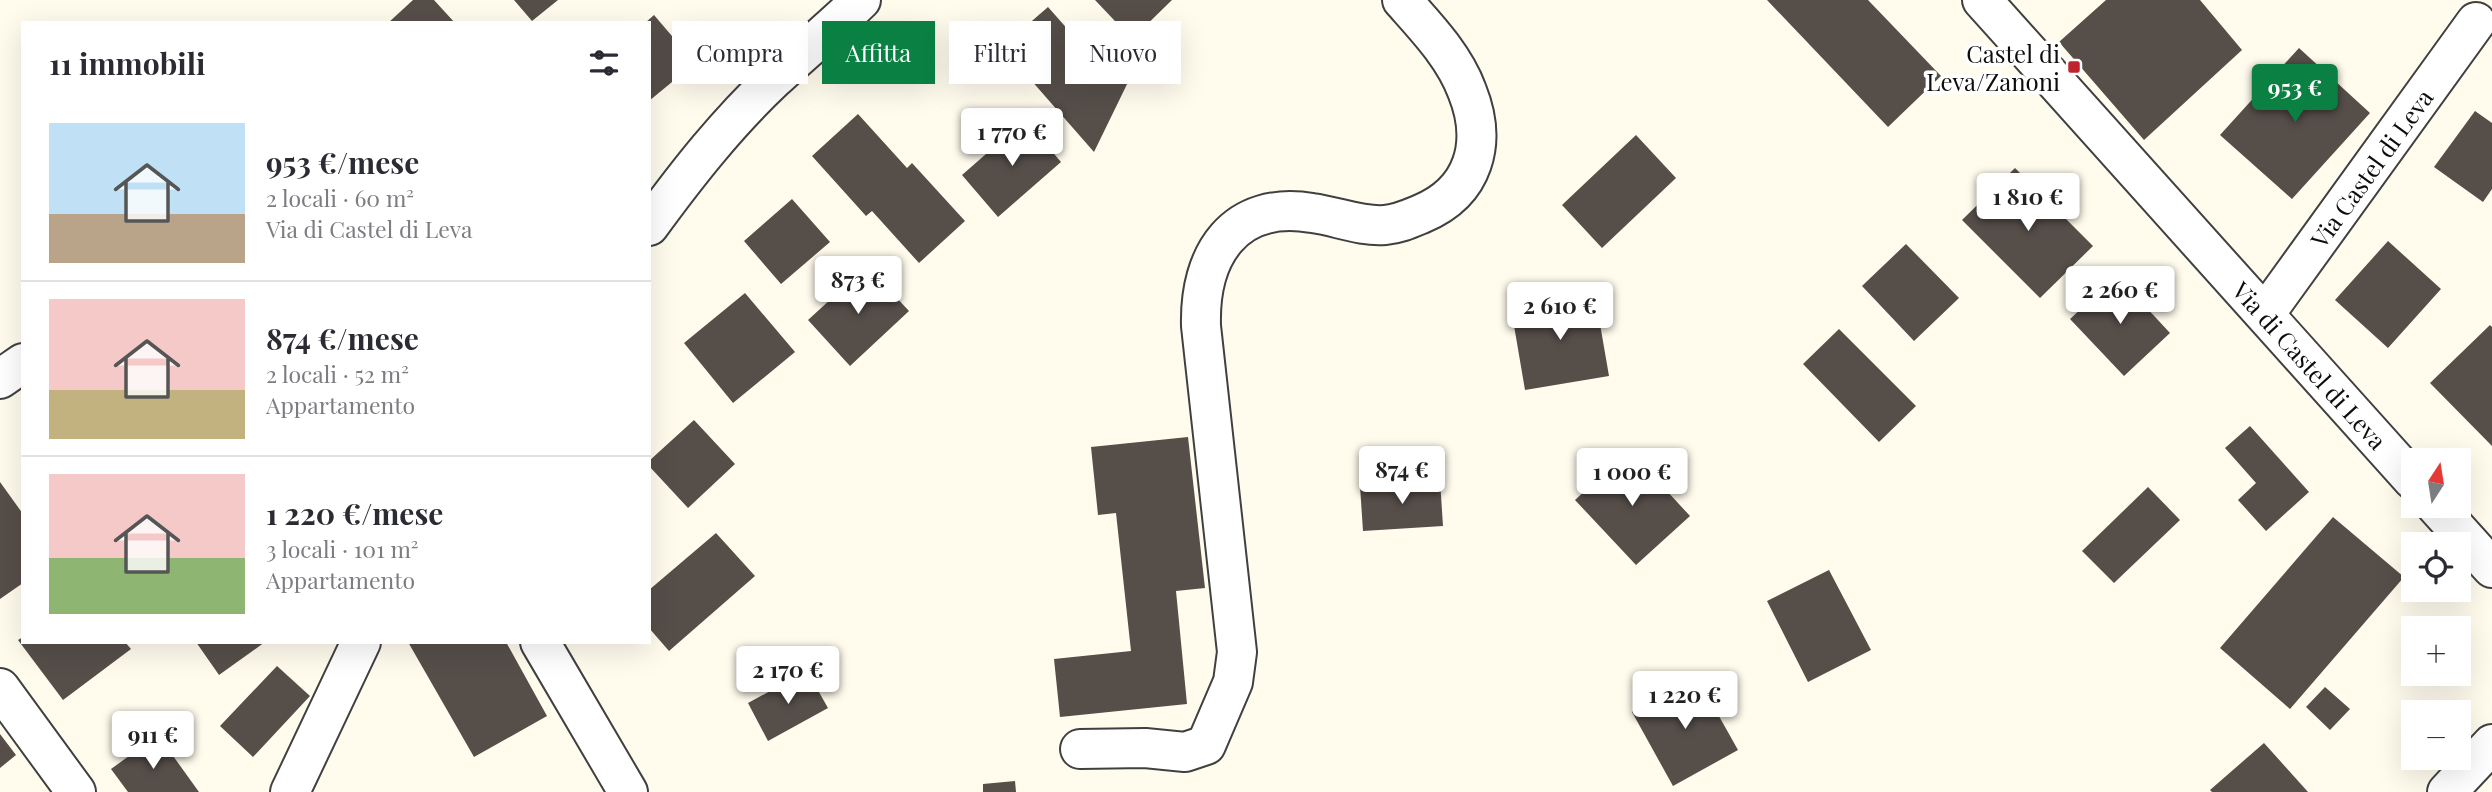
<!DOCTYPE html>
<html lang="it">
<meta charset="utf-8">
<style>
body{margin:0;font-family:"Playfair Display",serif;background:#f2f2f3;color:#2b2b33;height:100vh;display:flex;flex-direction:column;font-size:26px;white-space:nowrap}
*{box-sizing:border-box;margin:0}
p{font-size:23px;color:#7c7c81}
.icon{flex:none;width:38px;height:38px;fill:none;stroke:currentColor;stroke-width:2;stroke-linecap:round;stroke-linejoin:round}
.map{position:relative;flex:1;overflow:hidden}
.sheet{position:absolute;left:21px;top:21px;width:630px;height:623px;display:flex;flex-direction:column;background:#fff;border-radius:0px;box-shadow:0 7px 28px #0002}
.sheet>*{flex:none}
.banner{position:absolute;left:672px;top:21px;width:665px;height:63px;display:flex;gap:14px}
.needle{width:46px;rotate:12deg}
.controls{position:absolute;left:2401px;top:448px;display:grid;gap:14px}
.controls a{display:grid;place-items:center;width:70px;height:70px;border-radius:0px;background:#fff;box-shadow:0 7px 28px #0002;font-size:35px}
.price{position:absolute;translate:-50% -60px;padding:0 16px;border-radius:7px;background:#fff;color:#222;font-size:23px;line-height:46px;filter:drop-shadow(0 2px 4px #0008)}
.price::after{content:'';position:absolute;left:50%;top:42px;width:21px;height:16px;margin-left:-10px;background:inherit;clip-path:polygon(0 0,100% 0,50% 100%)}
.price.on{background:#0b8043;color:#fff}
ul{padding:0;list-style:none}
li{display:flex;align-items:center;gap:21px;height:175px;padding:0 28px}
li+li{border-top:2px solid #e1e1e2}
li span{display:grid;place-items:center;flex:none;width:196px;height:140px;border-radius:0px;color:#555}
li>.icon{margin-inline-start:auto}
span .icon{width:84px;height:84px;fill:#fffc;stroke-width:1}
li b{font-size:30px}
h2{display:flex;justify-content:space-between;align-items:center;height:84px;padding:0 28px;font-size:30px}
.chip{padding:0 24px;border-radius:0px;background:#fff;box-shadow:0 7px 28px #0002;font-size:24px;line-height:63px}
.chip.on{background:#0b8043;color:#fff}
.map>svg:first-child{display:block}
</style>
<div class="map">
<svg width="2492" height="792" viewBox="0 0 2492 792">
<rect width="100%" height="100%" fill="#fffbed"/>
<!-- building -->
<path fill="#564e49" d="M413 0H434L455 23H388Z
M514 0H558L532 21Z
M1095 0H1172L1132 39Z
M1767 0H1868L1941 76 1888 127Z
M2106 0H2200L2242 50 2144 140 2059 42Z
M1048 7 1101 67 1109 52 1131 76 1094 152 1002 47Z
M654 15 695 63 649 101V23H645Z
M2299 48 2370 113 2292 199 2220 135Z
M2475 111 2492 123V189L2483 202 2434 167Z
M858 114 907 168 912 163 965 221 919 263 872 211 866 216 812 156Z
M1025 120 1061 162 998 217 962 175Z
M1636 135 1676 178 1602 248 1562 205Z
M2015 168 2093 246 2040 298 1962 220Z
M792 199 830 242 781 284 744 241Z
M2388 241 2441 289 2388 348 2335 300Z
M1906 244 1959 298 1914 341 1862 286Z
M867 266 909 311 850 366 808 320Z
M2117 276 2170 333 2124 376 2070 319Z
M745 293 795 352 733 403 684 343Z
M1595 295 1609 376 1525 390 1511 308Z
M2490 325 2492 327V446L2430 383Z
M1839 329 1916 406 1879 442 1803 364Z
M694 420 735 464 688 508 649 466V461Z
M2250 426 2309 492 2266 531 2238 500 2256 483 2225 448Z
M1188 437 1205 588 1176 591 1187 704 1060 717 1054 659 1131 651 1116 513 1098 515 1091 447Z
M1629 450 1690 516 1636 565 1575 500Z
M1440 480 1443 526 1363 531 1360 486Z
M0 482 23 514V583L0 599Z
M2148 487 2180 520 2114 583 2082 551Z
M2333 517 2404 577 2290 709 2220 648Z
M716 533 755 576 669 651 649 628V590Z
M1829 570 1871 650 1808 682 1767 601Z
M23 637V642H125L131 649 63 700 18 640Z
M196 642H265L219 675Z
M408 642H506L547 716 474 757Z
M277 666 310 696 253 757 220 726Z
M807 671 828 708 768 741 748 703Z
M1697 677 1738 750 1673 786 1632 712Z
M2325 687 2350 709 2330 730 2306 707Z
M0 734 16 755 0 768Z
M158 735 199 792H128L111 769Z
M2264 743 2308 792H2212L2210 790Z
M1015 781 1016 792H983V784Z"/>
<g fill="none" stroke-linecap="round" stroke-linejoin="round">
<!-- minor casing -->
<g stroke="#404040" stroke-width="42">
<path id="minor" d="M1982 0 2413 480
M649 226C687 174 727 123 774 79 803 52 833 27 861 0
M2265 314 2476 22
M0 379 23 363
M2436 506 2492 568
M540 642 628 792
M0 688 76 792
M1080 749 1145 748 1185 752 1206 745 1233 682 1237 652 1201 326C1199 255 1234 200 1312 213 1336 216 1361 227 1385 225 1398 224 1409 219 1421 214 1474 192 1488 143 1467 91 1454 56 1426 27 1402 0
M290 792 361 642
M2447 792 2492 744"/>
</g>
<!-- minor -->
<use href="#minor" stroke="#fff" stroke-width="38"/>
</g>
<!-- markers -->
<rect fill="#be242e" stroke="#fff" stroke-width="2.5" x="2067" y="60" width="14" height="14" rx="3.5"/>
<g text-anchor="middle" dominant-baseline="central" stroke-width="7" stroke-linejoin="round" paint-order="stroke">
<!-- poi labels -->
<g font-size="24" fill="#0d0d0d" stroke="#fff" text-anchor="end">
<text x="2060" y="53">Castel di<tspan x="2060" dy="28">Leva/Zanoni</tspan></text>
</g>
<!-- street labels -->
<g font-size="24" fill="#0d0d0d" stroke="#fff">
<text transform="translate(2371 168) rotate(-54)">Via Castel di Leva</text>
<text transform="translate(2310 365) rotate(48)">Via di Castel di Leva</text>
</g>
</g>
</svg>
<div class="controls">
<a><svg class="needle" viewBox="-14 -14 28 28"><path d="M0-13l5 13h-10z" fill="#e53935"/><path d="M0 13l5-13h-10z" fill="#7c7c81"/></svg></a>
<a><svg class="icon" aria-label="locate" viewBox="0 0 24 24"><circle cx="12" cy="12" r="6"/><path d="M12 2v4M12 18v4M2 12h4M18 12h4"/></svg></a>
<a>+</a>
<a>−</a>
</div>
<b class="price on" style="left:2295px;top:124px">953 €</b>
<b class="price" style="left:1012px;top:168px">1 770 €</b>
<b class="price" style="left:2028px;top:233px">1 810 €</b>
<b class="price" style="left:858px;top:316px">873 €</b>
<b class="price" style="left:2120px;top:326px">2 260 €</b>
<b class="price" style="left:1560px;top:342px">2 610 €</b>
<b class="price" style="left:1402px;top:506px">874 €</b>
<b class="price" style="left:1632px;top:508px">1 000 €</b>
<b class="price" style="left:788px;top:706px">2 170 €</b>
<b class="price" style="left:1685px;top:731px">1 220 €</b>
<b class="price" style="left:153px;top:771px">911 €</b>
<div class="banner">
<a class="chip">Compra</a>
<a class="chip on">Affitta</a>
<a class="chip">Filtri</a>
<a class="chip">Nuovo</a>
</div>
<section class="sheet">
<h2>11 immobili<svg class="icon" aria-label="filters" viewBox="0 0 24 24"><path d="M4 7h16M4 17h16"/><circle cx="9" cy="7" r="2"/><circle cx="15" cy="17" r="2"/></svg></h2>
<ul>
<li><span style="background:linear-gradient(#bfe0f5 65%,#b9a48a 0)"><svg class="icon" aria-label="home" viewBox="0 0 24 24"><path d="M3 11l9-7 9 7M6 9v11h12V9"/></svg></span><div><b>953 €/mese</b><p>2 locali · 60 m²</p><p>Via di Castel di Leva</p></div></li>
<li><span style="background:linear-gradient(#f6c9c9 65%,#c2b280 0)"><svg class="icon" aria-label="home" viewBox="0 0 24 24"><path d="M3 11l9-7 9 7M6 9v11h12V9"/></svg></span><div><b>874 €/mese</b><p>2 locali · 52 m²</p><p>Appartamento</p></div></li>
<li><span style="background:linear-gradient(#f6c9c9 60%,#8fb573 0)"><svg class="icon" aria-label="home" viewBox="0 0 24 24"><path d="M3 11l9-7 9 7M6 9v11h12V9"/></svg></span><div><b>1 220 €/mese</b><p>3 locali · 101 m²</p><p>Appartamento</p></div></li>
</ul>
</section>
</div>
